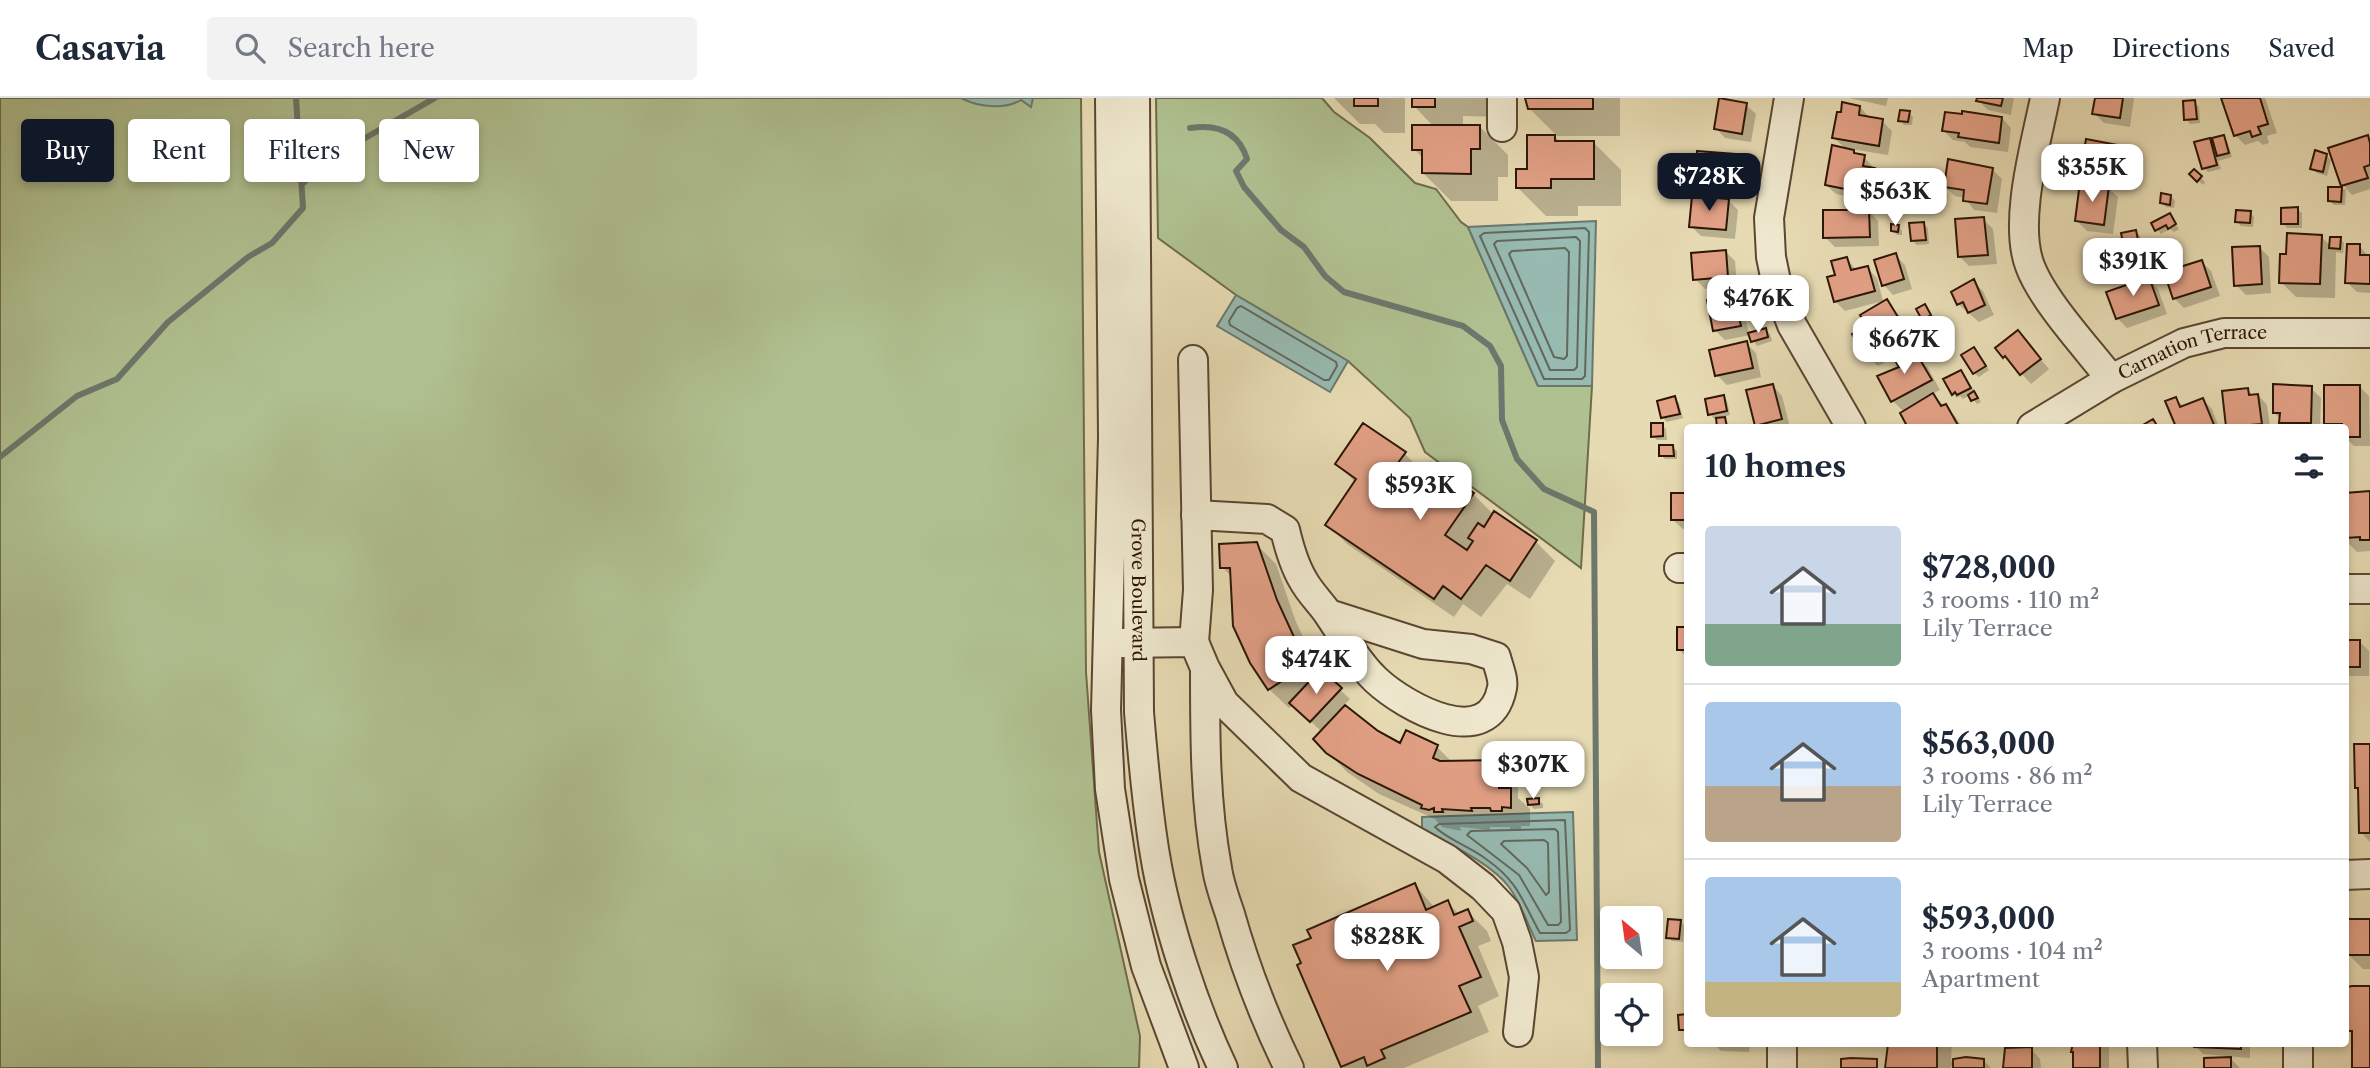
<!DOCTYPE html>
<meta charset="utf-8">
<style>
body{margin:0;font-family:"Libre Caslon Text",serif;background:#f2f2f3;color:#1f2937;height:100vh;display:flex;flex-direction:column;font-size:26px;white-space:nowrap}
*{box-sizing:border-box;margin:0}
p{font-size:23px;color:#747a83}
.icon{flex:none;width:38px;height:38px;fill:none;stroke:currentColor;stroke-width:2;stroke-linecap:round;stroke-linejoin:round}
.map{position:relative;flex:1;overflow:hidden}
.details{position:absolute;left:1684px;top:326px;width:665px;height:623px;display:flex;flex-direction:column;background:#fff;border-radius:7px;box-shadow:0 4px 10px #0003}
.details>*{flex:none}
.banner{position:absolute;left:21px;top:21px;width:665px;height:63px;display:flex;gap:14px}
.needle{width:46px;rotate:331deg}
.tools{position:absolute;left:1600px;top:808px;display:grid;gap:14px}
.tools a{display:grid;place-items:center;width:63px;height:63px;border-radius:7px;background:#fff;box-shadow:0 4px 10px #0003;font-size:35px}
.price{position:absolute;translate:-50% -60px;padding:0 16px;border-radius:14px;background:#fff;color:#222;font-size:23px;line-height:46px;filter:drop-shadow(0 2px 4px #0008)}
.price::after{content:'';position:absolute;left:50%;top:42px;width:21px;height:16px;margin-left:-10px;background:inherit;clip-path:polygon(0 0,100% 0,50% 100%)}
.price.active{background:#111827;color:#fff}
ul{padding:0;list-style:none}
li{display:flex;align-items:center;gap:21px;height:175px;padding:0 21px}
li+li{border-top:2px solid #e0e1e3}
li span{display:grid;place-items:center;flex:none;width:196px;height:140px;border-radius:7px;color:#555}
li>.icon{margin-inline-start:auto}
span .icon{width:84px;height:84px;fill:#fffc;stroke-width:1}
li b{font-size:30px}
h2{display:flex;justify-content:space-between;align-items:center;height:84px;padding:0 21px;font-size:30px}
.chip{padding:0 24px;border-radius:7px;background:#fff;box-shadow:0 4px 10px #0003;font-size:24px;line-height:63px}
.chip.active{background:#111827;color:#fff}
header{display:flex;align-items:center;gap:42px;box-sizing:border-box;height:98px;padding:0 35px;background:#fff;border-bottom:2px solid #e0e1e3}
header strong{font-size:33px}
nav{display:flex;gap:38px;margin-inline-start:auto;font-size:24px}
.search{width:490px;height:63px;background:#f2f2f3;display:flex;align-items:center;gap:18px;box-sizing:border-box;padding:0 24px;border-radius:7px;color:#747a83;font-size:26px}
.map>svg:first-child{display:block}
</style>
<header>
<strong>Casavia</strong>
<div class="search"><svg class="icon" aria-label="search" viewBox="0 0 24 24"><circle cx="10" cy="10" r="6"/><path d="M15 15l6 6"/></svg>Search here</div>
<nav><a>Map</a><a>Directions</a><a>Saved</a></nav>
</header>
<div class="map">
<svg width="2370" height="970" viewBox="0 0 2370 970">
<rect width="100%" height="100%" fill="#e7dbb3"/>
<filter id="stains"><feTurbulence type="fractalNoise" baseFrequency=".00286" numOctaves="4"/><feColorMatrix values="0 0 0 0 .2 0 0 0 0 .09 0 0 0 0 .02 0 0 0 .5 -.17"/></filter>
<radialGradient id="worn" r=".72"><stop offset=".6" stop-color="#630" stop-opacity="0"/><stop offset="1" stop-color="#630" stop-opacity=".3"/></radialGradient>
<!-- green -->
<path fill="#b0c191" stroke="#6e6b4c" stroke-width="2" d="M0 0H1081L1086 574 1099 754 1140 938 1139 970H0Z
M1156 0H1322L1334 14 1370 40 1415 85 1436 91 1461 124 1468 129 1538 288H1592L1581 470 1425 354 1410 320 1348 263 1236 197 1158 140Z"/>
<!-- water -->
<path fill="#97bab1" stroke="#6c786d" stroke-width="2" d="M961 0H1033L1031 9 1021 2C1004 12 978 9 961 0Z
M1596 123 1592 288H1538L1468 129Z
M1236 197 1348 263 1330 294 1217 228Z
M1573 714 1577 842 1536 843C1527 825 1521 805 1509 789 1491 765 1449 745 1422 733V719Z"/>
<!-- shadow -->
<path fill="#0003" d="M1334 0H1405V35H1384L1375 26H1360Z
M1414 0H1506L1505 19 1463 18V29H1480L1508 57V79H1498V103H1451L1423 75 1424 61 1414 51 1434 29 1414 8Z
M1527 0H1620V38H1557L1529 10Z
M1849 0H1888L1886 8Z
M1979 0H2014L2011 17 1988 12 1978 2Z
M2096 0H2134L2130 29 2104 25 2094 15Z
M2223 0H2265L2277 35 2267 38 2269 45 2263 47 2258 43 2245 47 2235 37Z
M2194 4 2199 9 2200 25 2190 26 2186 21Z
M1746 7 1756 16 1751 44 1725 40 1716 30Z
M1860 9 1869 19 1882 23 1892 33 1888 57 1851 51 1857 57 1864 59 1884 81 1879 105 1836 96 1826 87 1847 52 1834 40 1842 16Z
M1909 15 1913 19 1912 27H1904L1900 22Z
M2002 20 2011 30 2008 54 1970 49 1965 44 1953 42 1944 33Z
M1555 39 1560 44H1593L1621 72V108H1578V118H1546L1518 90Z
M2223 39 2227 43 2232 59 2218 63 2221 71 2208 74 2204 70 2209 42 2214 47Z
M2367 39 2370 42V91L2352 97 2343 87Z
M2122 50 2132 59 2128 85 2093 79 2083 69Z
M2326 57 2331 62 2327 78 2317 75 2312 71Z
M1734 58 1744 68 1742 93 1706 89 1697 80Z
M1992 71 2002 81 1997 115 1974 112 1965 100 1955 98 1945 89Z
M2194 73 2205 84 2203 87 2191 76Z
M1903 84 1907 88 1906 101H1900L1895 96Z
M2108 90 2118 99 2113 136 2087 133 2077 123Z
M2330 90 2346 91 2345 107H2334L2330 103Z
M2171 98 2175 103 2174 110 2166 109 2162 105Z
M1728 102 1738 112 1735 141 1701 138 1691 128Z
M2297 111 2302 115V130H2287L2283 125Z
M1869 113 1878 123 1879 148 1835 149 1825 139Z
M2250 115 2254 119 2253 129 2241 128 2236 123Z
M2170 118 2179 131 2174 134 2170 131 2161 136 2157 131Z
M1983 121 1993 131 1997 166 1969 168 1959 158Z
M1923 126 1928 130 1929 146 1917 147 1912 142Z
M1898 128 1902 133V137H1897L1893 132Z
M2136 134 2140 138 2142 146 2129 148 2125 144Z
M2321 138 2331 149 2340 141 2344 145 2343 155 2336 154 2335 200 2296 199 2281 184 2288 158Z
M2359 148 2370 159V195L2357 194 2347 184Z
M2260 150 2269 159 2271 195 2246 197 2236 187Z
M1725 153 1735 163 1737 188 1705 191 1695 181Z
M1895 157 1905 167 1912 191 1893 197 1884 187Z
M1847 161 1857 173 1867 170 1877 180 1883 203 1845 213 1835 203 1837 178Z
M2202 164 2211 173 2220 198 2184 210 2174 200Z
M2149 181 2158 191 2167 216 2127 230 2117 220Z
M1973 184 1983 193 1994 217 1979 224 1958 206Z
M1734 199 1743 208 1749 236 1765 232 1770 236 1772 243 1757 248 1750 237 1725 242 1715 232Z
M1887 203 1920 243 1908 250 1928 270 1940 292 1932 296 1955 318 1962 329H1909L1904 314 1893 303 1901 269 1895 258 1878 268 1868 259 1869 228Z
M1924 208 1934 222 1928 225 1924 220Z
M2018 234 2049 271 2031 286 1998 250Z
M1746 245 1756 255 1761 279 1727 287 1717 277Z
M1978 255 1989 272 1979 279 1974 275Z
M1961 274 1965 278 1981 304 1977 306 1970 297 1963 301 1960 298 1957 300 1953 296Z
M1773 288 1782 298 1790 329H1759L1757 327Z
M2360 289 2369 298 2370 348H2354L2345 339V329H2330L2326 325Z
M2311 290 2321 300 2320 329H2286L2274 314Z
M2247 292 2254 298 2258 297 2267 307 2270 329H2228L2224 294Z
M1723 299 1727 303 1730 317 1723 319 1730 329H1719L1717 320 1714 321 1710 316Z
M1675 300 1679 305 1683 320 1667 324 1662 319Z
M2176 301 2184 309 2203 302 2212 311 2219 329H2178Z
M1662 327 1666 331 1667 342H1657L1653 338Z
M1672 349 1677 353V361H1665L1661 357Z
M1404 355 1425 376 1473 396 1494 417 1536 444 1555 463 1530 501 1507 486 1481 519 1463 506 1454 519 1347 446 1327 426 1356 385 1337 366Z
M2370 395V453L2357 454 2345 442V397Z
M1687 396V431H1683L1673 422Z
M1256 446 1276 466 1296 524 1313 560 1323 576 1350 601 1343 608 1377 634 1400 648 1437 649 1453 665 1498 664 1518 684V700L1530 711 1529 702H1538L1543 706V710L1534 711 1530 707V728H1521V732H1512L1509 729H1490V732L1460 729 1461 733 1442 729 1435 721 1379 696 1347 674 1315 641 1322 634 1294 607 1289 610 1269 591 1233 480 1222 469Z
M1687 531V560L1679 551Z
M2359 543 2369 553V578H2345V544Z
M2370 648V744L2361 734 2360 693 2357 690Z
M1415 787 1435 810 1447 804 1460 817 1468 814 1487 833 1491 843 1478 848 1499 898 1478 908 1489 934 1404 970H1344L1299 868Z
M2370 823V871H2363L2348 856Z
M1681 824 1685 828 1683 844 1672 843 1668 839Z
M1713 945H1750L1749 954 1721 953Z
M1896 945H1952L1951 963 1983 962 1991 970H1954L1951 968V970H1887Z
M2014 945H2026V951H2031L2040 961 2041 970H2007L2020 951Z
M2074 945H2106L2109 948V970H2075Z
M2193 945H2250V960L2203 956Z
M2230 960 2240 970H2206Z"/>
<g fill="none" stroke-linecap="round" stroke-linejoin="round">
<!-- shore -->
<path stroke="#62685c" stroke-width="2" d="M1585 130 1589 134 1585 278 1582 281H1544L1480 138 1484 135Z
M1576 139 1580 143 1577 269 1574 272H1550L1494 146 1497 143Z
M1565 150 1569 154 1567 258 1564 261 1554 259 1509 156 1512 153Z
M1241 208 1336 264 1337 268 1329 282H1324L1230 227 1229 223 1237 210Z
M1565 722 1570 832 1566 835H1540C1522 803 1519 784 1486 761 1472 750 1447 741 1435 729L1439 726Z
M1555 731 1558 734 1561 824 1558 827H1548L1519 777 1467 737 1471 733Z
M1544 742 1548 745 1549 794 1546 797 1527 770 1501 746 1504 743Z"/>
<!-- stream -->
<path stroke="#6c786d" stroke-width="6" d="M1190 30C1216 26 1238 32 1247 61L1236 73 1244 89 1281 132 1304 149 1325 178 1344 194 1463 228 1490 248 1501 268 1502 322 1517 361 1544 391 1594 414 1598 970
M302 86 332 59 435 0
M0 359 77 298 117 281 168 224 248 159 272 145 303 110 296 0"/>
</g>
<!-- building -->
<path fill="#e2a085" stroke="#2c1506" stroke-width="2" d="M1354 0H1378V8H1354Z
M1412 0H1435V9H1412Z
M1525 0H1593V11H1528Z
M1719 0 1747 5 1742 36 1714 31Z
M1977 0H2003L2001 8 1976 3Z
M2095 0H2123L2120 20 2092 16Z
M2221 0H2260L2268 26 2258 29 2261 36 2252 39 2250 33 2234 38Z
M2195 2 2197 21 2184 22 2183 3Z
M1842 4 1860 8 1859 17 1883 21 1879 48 1832 40 1837 14H1841Z
M1900 12 1910 13 1908 24 1898 23Z
M1962 13 2002 19 1999 45 1958 39 1959 35 1942 33 1945 14 1962 16Z
M1412 27H1480V51H1471V76L1422 75V52H1412Z
M1527 37H1555V43H1594V81H1551V90H1516V71H1527Z
M2224 37 2229 55 2217 58 2212 40Z
M2368 37 2370 45V67L2364 69 2368 80 2341 88 2328 50Z
M2210 40 2217 67 2202 71 2194 44Z
M2086 41 2123 48 2118 76 2081 70Z
M1832 47 1854 52V55L1865 57 1863 68 1875 70 1870 96 1825 87Z
M2315 52 2327 56 2323 74 2310 71Z
M1697 53 1735 56 1732 84 1695 80Z
M1948 61 1993 70 1987 106 1963 103 1964 92 1944 89Z
M2194 71 2202 78 2197 84 2189 76Z
M1894 82H1904L1903 98 1893 97Z
M2080 84 2109 88 2104 127 2075 123Z
M2328 89H2342L2341 104 2328 103Z
M2161 95 2171 97 2170 107 2160 105Z
M1692 98 1729 101 1726 132 1689 129Z
M2298 109V126H2281V110Z
M1823 112H1869L1870 139 1823 140Z
M2236 112 2251 113 2250 125 2235 124Z
M2170 115 2176 126 2168 131 2166 127 2155 133 2151 125Z
M1984 119 1988 157 1958 159 1955 121Z
M1924 124 1926 142 1911 143 1909 125Z
M1891 126 1899 127 1898 134 1891 133Z
M2136 132 2138 142 2123 145 2121 135Z
M2287 135 2322 137 2320 186 2279 185 2280 156H2286Z
M2330 139H2341L2340 151 2329 150Z
M2347 146H2360V157H2370V186L2345 185Z
M2260 148 2262 186 2234 188 2232 149Z
M1726 152 1728 179 1693 182 1691 155Z
M1896 155 1904 181 1882 188 1874 162Z
M1847 159 1851 172 1868 168 1875 193 1834 204 1827 179 1835 177 1831 163Z
M2202 162 2211 189 2173 201 2164 174Z
M2149 179 2159 207 2116 221 2106 194Z
M1974 181 1985 207 1968 215 1963 204 1957 207 1951 194Z
M1734 197 1741 228 1713 233 1707 202Z
M1887 201 1901 224 1905 222 1912 233 1867 260 1852 236 1866 227 1860 217Z
M1925 206 1931 217 1922 222 1916 211Z
M1766 230 1768 239 1751 244 1748 235Z
M2018 232 2041 261 2020 277 2005 258 2003 260 1995 250Z
M1747 243 1753 270 1715 278 1709 252Z
M1910 249 1916 260 1918 258 1932 282 1891 304 1877 278 1899 269 1893 259Z
M1974 249 1986 268 1973 276 1961 257Z
M1961 272 1971 290 1957 297 1955 294 1952 297 1943 281Z
M1773 286 1782 321 1755 328 1746 292Z
M2273 286 2312 288 2311 325H2279L2280 315H2273Z
M2324 287H2360V339H2345V329H2342V326H2324Z
M2248 290 2249 297 2258 296 2262 326 2226 329 2222 293Z
M1974 293 1978 300 1971 303 1968 297Z
M1933 295 1941 308 1946 306 1959 329H1906L1907 328 1900 315Z
M1724 297 1727 313 1708 317 1705 301Z
M1675 298 1680 316 1661 320 1657 303Z
M2176 299 2180 309 2203 300 2215 329H2176L2165 303Z
M1725 319 1727 329H1717L1716 320Z
M2153 321 2158 329H2139L2141 328Z
M1363 325 1406 354 1395 369 1400 372 1389 387 1384 384 1378 393 1401 408 1410 395 1405 392 1415 377 1421 381 1431 365 1474 395 1445 437 1467 452 1473 443 1468 440 1478 425 1484 429 1494 413 1537 442 1510 483 1486 467 1461 501 1443 488 1434 501 1325 427 1356 381 1335 366Z
M1651 325H1663V338L1651 339Z
M1659 347H1673L1674 358H1659Z
M2370 393V442H2360V439L2345 440V395Z
M1671 395H1687V422H1671Z
M1257 444 1277 502 1294 539 1311 564 1268 592 1250 565 1233 528 1230 470H1220L1219 446Z
M1677 529H1687V552H1677Z
M2345 542H2360V569H2345Z
M1321 571 1342 590 1310 624 1289 605Z
M1345 607 1378 633 1400 645 1406 632 1438 647 1433 660 1440 663 1499 662V690H1511V710L1502 709V713H1491L1490 710H1471L1472 713 1442 711 1443 714H1434V710L1429 712 1421 710 1422 707 1358 676 1326 655 1313 641Z
M2354 646H2370V735H2359L2358 690H2355Z
M1539 700V706L1528 707 1527 701Z
M1415 785 1426 812 1448 802 1454 817 1468 811 1473 823 1459 829 1481 879 1459 888 1471 914 1381 952 1385 960 1367 968 1364 959 1341 969 1297 867 1301 865 1293 847 1311 840 1307 832Z
M1668 821 1681 822 1679 841 1666 840Z
M2347 821H2370V857H2346Z
M2352 888H2370V970H2352V933H2347V889Z
M1687 916V932H1679L1678 917Z
M1894 945H1937V970H1885L1888 946Z
M2073 945H2100V970H2073V954H2071Z
M2192 945H2241V951L2194 949Z
M2032 949V970H2003L2005 950Z
M1966 959 1984 961V970H1953V961Z
M2231 959V970H2204V960Z
M1851 960 1877 961V970H1841V961Z"/>
<g fill="none" stroke-linecap="round" stroke-linejoin="round">
<!-- minor casing -->
<g stroke="#5b4631" stroke-width="32">
<g id="minor">
<path d="M1110 0 1113 340 1106 612 1110 691 1124 781 1146 868 1184 970"/>
<path id="s1" d="M1135 0 1139 614C1143 662 1147 709 1155 757 1166 824 1194 909 1223 970"/>
<path d="M1502 0V29"/>
<path d="M1789 0 1769 120 1771 159 1777 188 1792 227 1851 329"/>
<path d="M2045 0C2036 45 2013 124 2030 168 2043 203 2087 250 2111 281"/>
<path d="M1193 262 1198 492 1194 544"/>
<path id="s2" d="M2032 329 2111 281 2184 245 2224 235H2370"/>
<path d="M1196 417 1267 421 1285 432C1289 449 1294 467 1303 482 1310 495 1321 505 1329 517 1344 539 1356 563 1376 582 1405 609 1489 656 1502 590 1504 581 1498 568 1496 559L1471 551 1423 546 1329 516"/>
<path d="M1679 470H1687"/>
<path d="M2345 491H2370"/>
<path d="M1121 545 1194 544 1205 570 1224 605 1301 680 1447 761 1483 789 1506 813 1517 844 1524 879 1518 934"/>
<path d="M1205 573C1205 639 1205 705 1217 770 1219 785 1225 801 1230 816 1245 869 1265 921 1289 970"/>
<path d="M2345 777 2370 776"/>
<path d="M2142 945 2143 970"/>
<path d="M1782 970V945"/>
<path d="M2298 970V945"/>
</g>
</g>
<!-- minor -->
<use href="#minor" stroke="#efe8ce" stroke-width="28"/>
</g>
<g text-anchor="middle" dominant-baseline="central" stroke-width="5" stroke-linejoin="round" paint-order="stroke">
<!-- street labels -->
<g font-size="18" fill="#2c1506" stroke="#efe8ce">
<text stroke="none"><textPath href="#s2" startOffset="180">Carnation Terrace</textPath></text>
<text stroke="none"><textPath href="#s1" startOffset="492">Grove Boulevard</textPath></text>
</g>
</g>
<rect width="100%" height="100%" filter="url(#stains)"/>
<rect width="100%" height="100%" fill="url(#worn)"/>
</svg>
<div class="tools">
<a><svg class="needle" viewBox="-14 -14 28 28"><path d="M0-13l5 13h-10z" fill="#e53935"/><path d="M0 13l5-13h-10z" fill="#747a83"/></svg></a>
<a><svg class="icon" aria-label="locate" viewBox="0 0 24 24"><circle cx="12" cy="12" r="6"/><path d="M12 2v4M12 18v4M2 12h4M18 12h4"/></svg></a>
</div>
<b class="price" style="left:2092px;top:106px">$355K</b>
<b class="price active" style="left:1709px;top:115px">$728K</b>
<b class="price" style="left:1895px;top:130px">$563K</b>
<b class="price" style="left:2133px;top:200px">$391K</b>
<b class="price" style="left:1758px;top:237px">$476K</b>
<b class="price" style="left:1904px;top:278px">$667K</b>
<b class="price" style="left:1420px;top:424px">$593K</b>
<b class="price" style="left:1316px;top:598px">$474K</b>
<b class="price" style="left:1533px;top:703px">$307K</b>
<b class="price" style="left:1387px;top:875px">$828K</b>
<div class="banner">
<a class="chip active">Buy</a>
<a class="chip">Rent</a>
<a class="chip">Filters</a>
<a class="chip">New</a>
</div>
<section class="details">
<h2>10 homes<svg class="icon" aria-label="filters" viewBox="0 0 24 24"><path d="M4 7h16M4 17h16"/><circle cx="9" cy="7" r="2"/><circle cx="15" cy="17" r="2"/></svg></h2>
<ul>
<li><span style="background:linear-gradient(#c9d6e8 70%,#7fa58c 0)"><svg class="icon" aria-label="home" viewBox="0 0 24 24"><path d="M3 11l9-7 9 7M6 9v11h12V9"/></svg></span><div><b>$728,000</b><p>3 rooms · 110 m²</p><p>Lily Terrace</p></div></li>
<li><span style="background:linear-gradient(#a9c7e8 60%,#b9a48a 0)"><svg class="icon" aria-label="home" viewBox="0 0 24 24"><path d="M3 11l9-7 9 7M6 9v11h12V9"/></svg></span><div><b>$563,000</b><p>3 rooms · 86 m²</p><p>Lily Terrace</p></div></li>
<li><span style="background:linear-gradient(#a9c7e8 75%,#c2b280 0)"><svg class="icon" aria-label="home" viewBox="0 0 24 24"><path d="M3 11l9-7 9 7M6 9v11h12V9"/></svg></span><div><b>$593,000</b><p>3 rooms · 104 m²</p><p>Apartment</p></div></li>
</ul>
</section>
</div>
